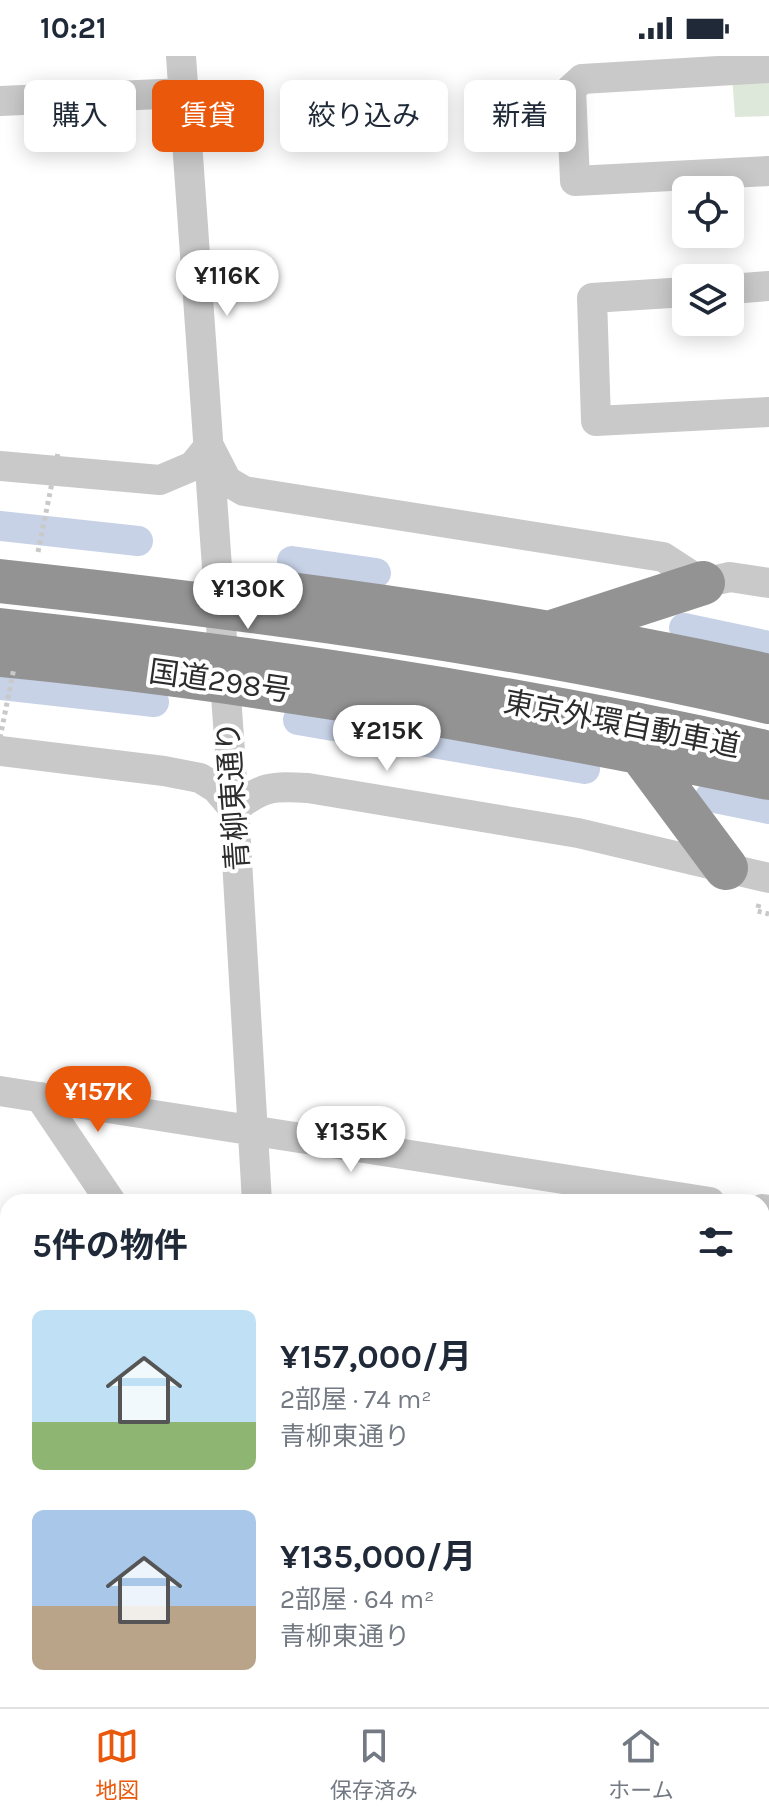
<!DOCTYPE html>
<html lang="ja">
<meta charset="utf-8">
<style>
body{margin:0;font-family:Karla,"Noto Sans JP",sans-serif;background:#f6f6f7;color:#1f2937;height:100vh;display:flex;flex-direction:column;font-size:30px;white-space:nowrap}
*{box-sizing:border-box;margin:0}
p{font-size:26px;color:#747a83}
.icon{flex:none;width:44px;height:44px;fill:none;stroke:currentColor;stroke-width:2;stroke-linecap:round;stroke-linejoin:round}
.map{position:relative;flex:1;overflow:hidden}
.sheet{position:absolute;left:0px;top:1138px;width:770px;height:514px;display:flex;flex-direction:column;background:#fff;border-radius:24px 24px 0 0;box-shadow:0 4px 20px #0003}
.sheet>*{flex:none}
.top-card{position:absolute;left:24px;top:24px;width:722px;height:72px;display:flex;gap:16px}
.buttons{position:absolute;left:672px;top:120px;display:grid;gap:16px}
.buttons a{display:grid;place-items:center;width:72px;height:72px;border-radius:12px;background:#fff;box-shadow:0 4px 20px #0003;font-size:40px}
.price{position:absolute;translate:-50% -68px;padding:0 18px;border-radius:28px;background:#fff;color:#222;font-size:26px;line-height:52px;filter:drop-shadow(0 2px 4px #0008)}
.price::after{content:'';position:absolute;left:50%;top:48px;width:24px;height:18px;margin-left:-12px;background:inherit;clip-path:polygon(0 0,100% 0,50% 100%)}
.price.selected{background:#ea580c;color:#fff}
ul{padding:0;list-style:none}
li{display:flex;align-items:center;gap:24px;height:200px;padding:0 32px}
li span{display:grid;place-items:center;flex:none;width:224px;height:160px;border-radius:12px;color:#555}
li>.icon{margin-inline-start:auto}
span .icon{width:96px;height:96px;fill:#fffc;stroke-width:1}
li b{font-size:34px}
h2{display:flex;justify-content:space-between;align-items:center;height:96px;padding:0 32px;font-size:34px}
.pill{padding:0 28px;border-radius:12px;background:#fff;box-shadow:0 4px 20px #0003;font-size:28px;line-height:72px}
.pill.selected{background:#ea580c;color:#fff}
.status{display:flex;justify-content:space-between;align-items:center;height:56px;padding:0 40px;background:#fff;direction:ltr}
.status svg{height:22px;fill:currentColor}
.tabs{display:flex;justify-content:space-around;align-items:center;height:112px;border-top:2px solid #e0e1e3;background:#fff;font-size:22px;color:#747a83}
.tabs a{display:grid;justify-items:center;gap:4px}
.tabs .selected{color:#ea580c}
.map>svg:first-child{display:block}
</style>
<div class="status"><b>10:21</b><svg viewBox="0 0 49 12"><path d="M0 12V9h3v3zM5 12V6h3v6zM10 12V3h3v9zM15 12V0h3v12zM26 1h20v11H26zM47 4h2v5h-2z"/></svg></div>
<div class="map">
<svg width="769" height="1651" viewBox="0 0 769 1651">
<rect width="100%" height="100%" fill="#fff"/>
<!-- green -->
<path fill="#dee8da" d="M769 17V60L735 61 732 19Z"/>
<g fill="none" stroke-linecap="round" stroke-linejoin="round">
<!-- canal -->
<path stroke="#c7d2e7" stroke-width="30" d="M0 470 138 485
M292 505 376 517
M684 572 769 590
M0 629 154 646
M298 664 585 713
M710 741 769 753"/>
<!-- path -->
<path stroke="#c9c9c9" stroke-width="5" stroke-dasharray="4 4" stroke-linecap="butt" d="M759 848 757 855 769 858
M122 1651 124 1644"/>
<!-- minor -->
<path stroke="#c9c9c9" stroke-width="30" d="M181 0 234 753 257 1146
M769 12 582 23 571 33 575 125 769 115
M0 45 184 37
M730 233 769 230
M686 236 592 242 596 365 769 356
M0 410 160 424 193 410 209 390 227 425 244 435 663 501 703 527 730 521 769 527
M0 695 164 715 200 722 216 732 234 753C262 730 272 730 308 732L578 777 769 822
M0 1035 710 1146
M40 1041 111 1146
M762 1153 769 1154
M0 1312 8 1318
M0 1422 8 1424
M0 1567H8
M336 1644 357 1651
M762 1644V1651
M4 1651 8 1630
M210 1651 212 1644"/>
<!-- highway -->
<path stroke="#939393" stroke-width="44" d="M243 532C420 554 595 581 769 620
M555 575 703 527
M0 599C259 624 514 670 769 722
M639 695 726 812"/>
<!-- path-bridge -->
<path stroke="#c9c9c9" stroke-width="5" stroke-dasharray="4 4" stroke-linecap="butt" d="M38 496 58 397
M0 682 14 612"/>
<!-- highway-bridge -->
<path stroke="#939393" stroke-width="44" d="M0 525C257 553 517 587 769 646
M0 574C258 602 516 639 769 697"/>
</g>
<g text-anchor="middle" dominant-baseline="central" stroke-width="8" stroke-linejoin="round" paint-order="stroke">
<!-- street labels -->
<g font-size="30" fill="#2c2c2c" stroke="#fff">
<text transform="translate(220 625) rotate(8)">国道298号</text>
<text transform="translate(622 668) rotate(11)">東京外環自動車道</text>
<text transform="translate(233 740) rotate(-94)">青柳東通り</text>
</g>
</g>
</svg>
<div class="buttons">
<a><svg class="icon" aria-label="locate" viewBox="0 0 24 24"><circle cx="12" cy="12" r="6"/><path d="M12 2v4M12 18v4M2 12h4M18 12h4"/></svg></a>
<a><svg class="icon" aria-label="layers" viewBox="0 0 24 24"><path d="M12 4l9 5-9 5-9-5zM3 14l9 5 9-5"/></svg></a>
</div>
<b class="price" style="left:227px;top:262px">¥116K</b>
<b class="price" style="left:248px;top:575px">¥130K</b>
<b class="price" style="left:387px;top:717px">¥215K</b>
<b class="price selected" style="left:98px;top:1078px">¥157K</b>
<b class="price" style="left:351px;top:1118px">¥135K</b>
<div class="top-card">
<a class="pill">購入</a>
<a class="pill selected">賃貸</a>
<a class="pill">絞り込み</a>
<a class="pill">新着</a>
</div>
<section class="sheet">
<h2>5件の物件<svg class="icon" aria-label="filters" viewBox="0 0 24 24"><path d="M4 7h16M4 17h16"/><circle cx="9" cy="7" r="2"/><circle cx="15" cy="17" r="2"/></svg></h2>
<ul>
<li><span style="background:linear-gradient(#bfe0f5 70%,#8fb573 0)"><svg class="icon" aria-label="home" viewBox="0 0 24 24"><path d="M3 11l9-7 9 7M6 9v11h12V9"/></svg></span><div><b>¥157,000/月</b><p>2部屋 · 74 m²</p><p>青柳東通り</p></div></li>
<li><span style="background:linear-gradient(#a9c7e8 60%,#b9a48a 0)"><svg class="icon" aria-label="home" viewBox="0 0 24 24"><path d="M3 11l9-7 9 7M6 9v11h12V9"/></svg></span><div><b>¥135,000/月</b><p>2部屋 · 64 m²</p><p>青柳東通り</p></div></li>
</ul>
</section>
</div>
<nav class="tabs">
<a class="selected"><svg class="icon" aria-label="map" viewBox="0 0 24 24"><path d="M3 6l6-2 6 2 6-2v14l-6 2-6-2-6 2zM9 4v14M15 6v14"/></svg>地図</a>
<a><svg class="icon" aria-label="saved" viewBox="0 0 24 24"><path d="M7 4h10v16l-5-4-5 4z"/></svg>保存済み</a>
<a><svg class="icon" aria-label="home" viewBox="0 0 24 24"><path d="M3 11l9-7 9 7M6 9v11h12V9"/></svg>ホーム</a>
</nav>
